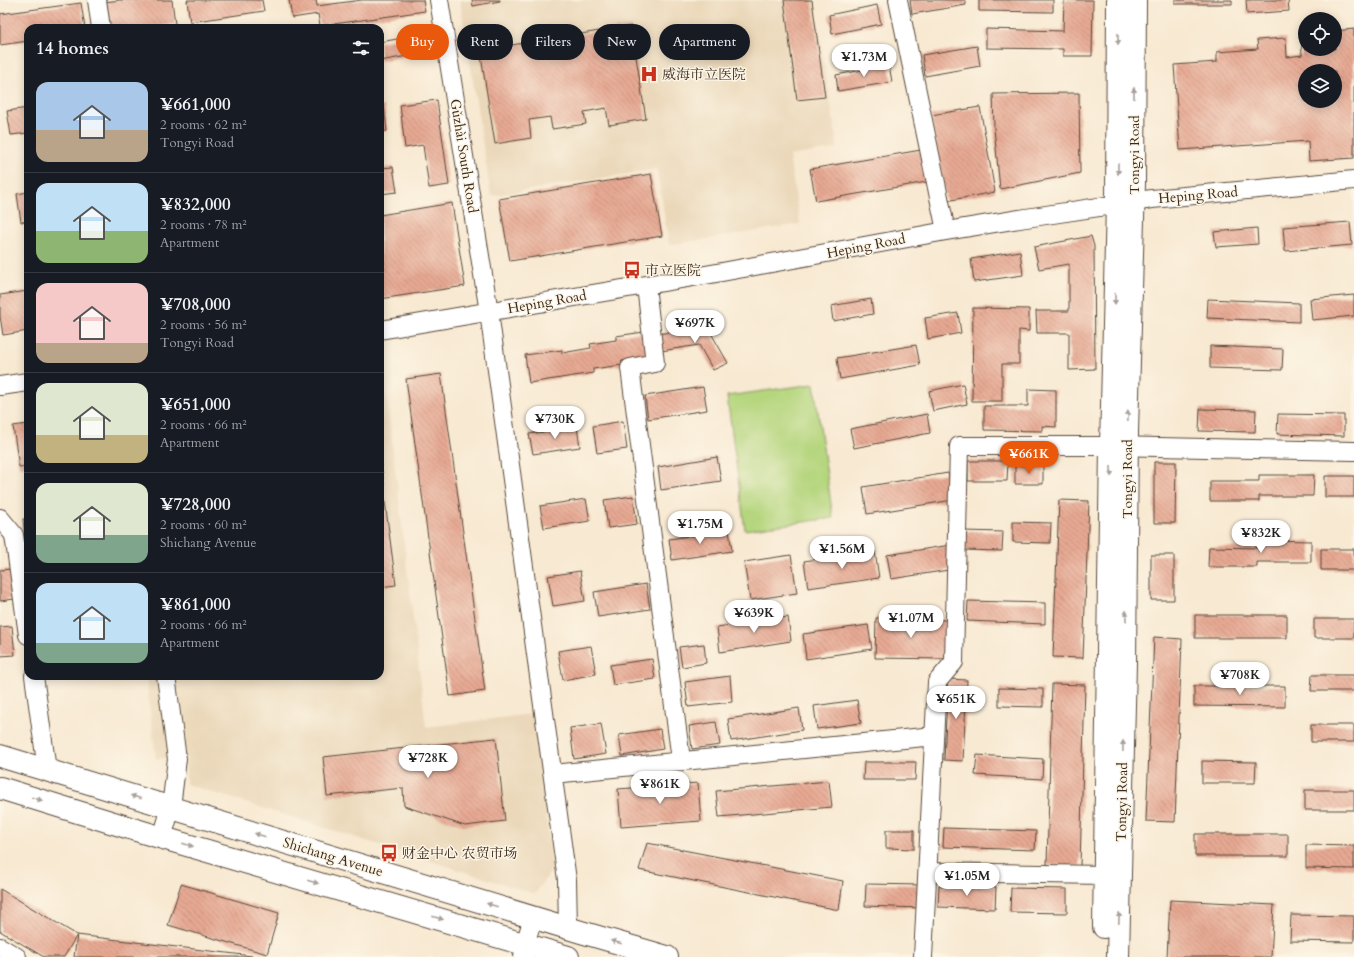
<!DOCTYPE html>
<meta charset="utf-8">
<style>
body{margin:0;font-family:Cardo,"Noto Serif SC",serif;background:#242831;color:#f1f3f6;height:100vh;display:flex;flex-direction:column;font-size:15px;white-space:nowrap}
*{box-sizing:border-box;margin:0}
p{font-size:13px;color:#9ea1a6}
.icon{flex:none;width:22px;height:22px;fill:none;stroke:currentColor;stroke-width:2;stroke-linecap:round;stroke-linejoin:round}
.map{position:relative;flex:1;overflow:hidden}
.panel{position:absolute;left:24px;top:24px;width:360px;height:656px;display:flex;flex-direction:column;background:#171b24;border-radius:12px;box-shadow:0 2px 10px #0003}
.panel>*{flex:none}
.banner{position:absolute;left:396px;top:24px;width:380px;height:36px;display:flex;gap:8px}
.fabs{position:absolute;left:1298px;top:12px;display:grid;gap:8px}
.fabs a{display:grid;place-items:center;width:44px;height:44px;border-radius:50%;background:#171b24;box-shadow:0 2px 10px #0003;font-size:20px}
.price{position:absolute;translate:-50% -34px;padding:0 9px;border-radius:14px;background:#fff;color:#222;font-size:13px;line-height:26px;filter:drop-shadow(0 1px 2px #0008)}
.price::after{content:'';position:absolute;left:50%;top:24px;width:12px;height:9px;margin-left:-6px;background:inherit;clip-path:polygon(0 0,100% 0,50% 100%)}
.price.active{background:#ea580c;color:#fff}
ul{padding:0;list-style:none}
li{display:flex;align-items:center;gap:12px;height:100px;padding:0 12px}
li+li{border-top:1px solid #363941}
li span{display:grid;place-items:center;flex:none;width:112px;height:80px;border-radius:12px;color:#555}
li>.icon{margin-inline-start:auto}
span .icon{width:48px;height:48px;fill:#fffc;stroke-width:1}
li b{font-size:17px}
h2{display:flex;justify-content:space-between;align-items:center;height:48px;padding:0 12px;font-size:17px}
.chip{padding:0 14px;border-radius:18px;background:#171b24;box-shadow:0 2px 10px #0003;font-size:14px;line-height:36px}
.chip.active{background:#ea580c;color:#fff}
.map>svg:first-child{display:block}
</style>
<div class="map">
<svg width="1354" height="957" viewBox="0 0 1354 957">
<defs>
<pattern id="building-back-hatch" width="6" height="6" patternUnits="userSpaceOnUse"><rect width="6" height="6" fill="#e7a993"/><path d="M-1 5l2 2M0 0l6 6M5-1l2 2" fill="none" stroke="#bc8a77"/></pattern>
</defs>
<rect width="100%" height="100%" fill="#fcf5e5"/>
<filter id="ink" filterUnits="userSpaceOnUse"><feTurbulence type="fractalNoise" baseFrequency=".025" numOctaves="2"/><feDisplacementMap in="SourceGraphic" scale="8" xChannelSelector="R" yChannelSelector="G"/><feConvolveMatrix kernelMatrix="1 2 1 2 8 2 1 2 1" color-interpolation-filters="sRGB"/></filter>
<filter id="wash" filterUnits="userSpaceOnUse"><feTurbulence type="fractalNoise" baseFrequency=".012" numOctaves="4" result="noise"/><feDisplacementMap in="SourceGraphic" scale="16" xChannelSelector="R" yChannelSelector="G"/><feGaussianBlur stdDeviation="0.9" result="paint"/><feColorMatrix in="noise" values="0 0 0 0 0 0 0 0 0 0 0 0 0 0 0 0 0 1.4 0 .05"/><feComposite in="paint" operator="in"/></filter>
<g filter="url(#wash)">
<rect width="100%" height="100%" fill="#f8e9d2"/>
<!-- built -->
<path fill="#ebd8ba" d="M460 0H814L838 148 789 156 800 224 669 245 657 169 491 196Z
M380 359H382L426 727 533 714 553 868 535 894 186 784V756L156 759 146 676H380Z"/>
<!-- grass -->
<path fill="#b5d67e" stroke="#78804e" d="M814 384 833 518 745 530 727 396Z"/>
<g id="blocks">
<!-- building -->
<path fill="url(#building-back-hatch)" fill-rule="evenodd" d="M121 0H172L175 24 149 28H108L104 2Z
M187 0H262L264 11 190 22Z
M289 0H316L317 6 362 0H423L425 11 320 26 318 14 292 18Z
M472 0H500V1L473 6Z
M784 0H812L825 97 797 100Z
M910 0H965L966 5 912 14Z
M979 0H1053V12L979 11Z
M1064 0H1093L1092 56H1063V49L986 48V29L1063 31Z
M1175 0H1232V4H1175Z
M1246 0H1288L1289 11 1247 14Z
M81 3 85 28H28V41L0 45V14Z
M877 5 881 24 832 34 829 15Z
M631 26 646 119 609 125 606 108 584 112 586 124 552 129 550 117 529 120 531 138 495 144 480 50Z
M1354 29V158L1309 161 1308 141 1180 150 1174 65 1217 62V52L1258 49 1257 40 1286 38 1287 57 1302 55 1301 33H1305V49H1335V31ZM1305 71H1335V101H1305Z
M426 34 429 52 380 61V42Z
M977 46 980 66 925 76 922 55Z
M889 65 892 82 838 91 836 75Z
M1079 93 1080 173 1000 189 994 128 993 94Z
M437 100 449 185 429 188 423 145 405 148 400 105Z
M384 106 387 131 380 132V107Z
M980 107 995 192 946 201 931 115Z
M28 108V133L11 135 7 111Z
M921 150 927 182 816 201 810 169Z
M393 167 397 192 380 194V168Z
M651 174 662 236 510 261 499 199Z
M28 192V221L21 222 17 194Z
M452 203 465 286 380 299V215Z
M1350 222 1352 245 1285 251 1283 227Z
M1257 228 1258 244 1216 247 1214 232Z
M1091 236 1094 246 1095 369 1069 370V333H1037L1036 311H1069V264L1039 269 1034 247Z
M1020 251 1023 275 974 282 971 259Z
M28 291V331L3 335 0 316V295Z
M1354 295V316L1312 320 1310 299Z
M871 299 873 314 833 321 831 306Z
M1208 299 1299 303V322L1207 318Z
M973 308 1029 309V331L1019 330V364H1002V401H972Z
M958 313 961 333 928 339 925 318Z
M707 326 728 363 713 370 699 345 661 351 658 334Z
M644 332 648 357 621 361 622 365 593 369V373L529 383 525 355 562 350V353L591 348 590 344 616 340V336Z
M916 345 920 365 840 379 837 358Z
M1210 346 1283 349 1282 370 1210 368Z
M441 374 485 691 450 696 406 379Z
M963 384 967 404 933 411 929 391Z
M703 387 707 410 648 419 645 396Z
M1028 389 1056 390V427L1042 426V431L984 430V406H1028Z
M1200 409 1256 410 1255 432 1199 431Z
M927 414 930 433 854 448 850 429Z
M1278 414 1344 415V436L1277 434Z
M623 421 627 449 597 453 593 426Z
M28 424V466L19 467 13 426Z
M577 427 580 447 533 454 529 434Z
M717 457 721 481 661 490 658 467Z
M380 459 384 485H380Z
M968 461H1008L1007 481H968Z
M1154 462H1176L1175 523H1154Z
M1015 465 1043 466V484H1015Z
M948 473 953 500 867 514 863 487Z
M1259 475H1314L1313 496H1259V501H1210V481H1259Z
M1325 476H1354V497H1325Z
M384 494 396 585 380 587V495Z
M633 496 637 524 608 528 604 500Z
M586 499 590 521 544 528 540 506Z
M1059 500 1089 501 1083 658 1053 657Z
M28 518V549L26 550 23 519Z
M1013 522 1051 523 1050 543 1013 542Z
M729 530 732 551 672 560 669 539Z
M963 531 1003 532 1002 551 962 550Z
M1257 540 1311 541V562H1257V567H1208L1209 547 1257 548Z
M951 545 955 569 891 579 887 555Z
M1321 549H1354V570H1321Z
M875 551 879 578 808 588 804 561Z
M791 555 797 593 750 600 744 562Z
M1151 555H1174V600H1151Z
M11 569 14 599 0 601V570Z
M580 571 585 601 553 606 548 576Z
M646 584 650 609 598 617 594 592Z
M968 601 1045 603V624L967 621Z
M1195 615H1287V638H1195Z
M788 617 791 641 720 652 717 627Z
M876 618 947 620 946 659 875 658Z
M1314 619H1354V638H1314Z
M868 625 872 649 806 659 803 634Z
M12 626 15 655 0 656V627Z
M1154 637 1182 639 1175 822 1146 821Z
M704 644 706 663 682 667 679 647Z
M591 646 596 674 563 680 558 651Z
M652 659 655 679 613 685 610 665Z
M1312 675H1354V691H1311Z
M730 676 732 702 688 707 685 682Z
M948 679 967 680 963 761 944 760Z
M1052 684 1085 685 1080 866 1047 865Z
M1194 686H1285V707L1194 706Z
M999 688 1043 689V707L999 706Z
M857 700 861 723 817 729 814 706Z
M799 708 802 730 731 741 728 719Z
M716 722 720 745 692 749 689 726Z
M601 724 606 754 574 759 570 728Z
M1311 725H1354V742H1311Z
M660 729 663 749 622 756 619 735Z
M496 738 505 821 465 826 404 806 403 788 327 796 323 757Z
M977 755 1043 759 1042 779 975 775Z
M1202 761 1256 762 1255 783H1202Z
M864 762H916L915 780H863Z
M829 781 832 807 719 817 716 791Z
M698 783 701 821 621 827 618 789Z
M1305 790H1354V810H1305Z
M944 828 1036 831 1035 850 943 847Z
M886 830H914V849L886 848Z
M1195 834H1288V856H1195Z
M647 843 843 881 839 910 639 870Z
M1306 845 1354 846V869L1306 868Z
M181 884 279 913 267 954 168 925Z
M866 884 921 885 920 908 865 906Z
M939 886 996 887 995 909 938 907Z
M1011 888 1067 889V913L1010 912Z
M0 889 77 935 64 957H44L0 931Z
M1170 900 1274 905 1271 957H1167Z
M1291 915 1354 916V942L1290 941Z
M77 935 252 956V957H74Z"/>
</g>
</g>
<g filter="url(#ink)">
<use href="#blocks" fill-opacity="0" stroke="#574739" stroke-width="1"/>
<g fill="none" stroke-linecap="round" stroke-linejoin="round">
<!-- minor casing -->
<g stroke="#574739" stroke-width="20">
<path id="minor" d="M97 0 101 28
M439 0 489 312 567 880 568 928
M898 0 946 231
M646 286 655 363 630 368 681 760
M380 330 711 274 946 231 1026 218 1152 199 1354 180
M0 386 28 382
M0 518 14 535 28 635
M34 676 47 770
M553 774 934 736
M162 838 171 807 177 759 166 676
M928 872 1105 875
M0 947 17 957
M523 957 525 944 533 918
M923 957 937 682 954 662 959 446H1111L1354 451"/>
</g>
<!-- major casing -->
<g stroke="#574739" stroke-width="24">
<path id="major" d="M0 756 581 932 667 957
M0 788 146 833 568 957
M1104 927 1111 446 1117 204 1118 0
M1118 957 1125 663 1127 432 1134 183 1135 0"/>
</g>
<!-- minor -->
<use href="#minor" stroke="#fff" stroke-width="18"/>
<!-- major -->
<use href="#major" stroke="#fff" stroke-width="22"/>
</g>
<!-- one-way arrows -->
<defs><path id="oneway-solid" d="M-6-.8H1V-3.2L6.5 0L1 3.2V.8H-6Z"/></defs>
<g fill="#a79f9a">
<use href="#oneway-solid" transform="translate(1118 39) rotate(90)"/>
<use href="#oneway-solid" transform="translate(1134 93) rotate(-90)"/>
<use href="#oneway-solid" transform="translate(1118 169) rotate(90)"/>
<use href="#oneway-solid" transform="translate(1115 299) rotate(91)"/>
<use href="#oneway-solid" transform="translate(1128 416) rotate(-88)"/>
<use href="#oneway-solid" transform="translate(1111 471) rotate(91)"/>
<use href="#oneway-solid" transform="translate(1126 616) rotate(-89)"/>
<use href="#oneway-solid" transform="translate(1123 746) rotate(-89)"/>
<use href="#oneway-solid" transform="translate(136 797) rotate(-163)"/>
<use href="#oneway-solid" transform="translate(37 799) rotate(17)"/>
<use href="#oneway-solid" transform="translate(260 835) rotate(-163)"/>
<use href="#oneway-solid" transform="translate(188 845) rotate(16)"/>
<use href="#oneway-solid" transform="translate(313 882) rotate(16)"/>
<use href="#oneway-solid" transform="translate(492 905) rotate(-163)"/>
<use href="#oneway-solid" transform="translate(438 918) rotate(16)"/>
<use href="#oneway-solid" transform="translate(1119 918) rotate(-88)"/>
<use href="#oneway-solid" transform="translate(616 942) rotate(-164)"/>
</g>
</g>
<!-- icons -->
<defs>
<g id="hospital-bare" transform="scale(1.38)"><path d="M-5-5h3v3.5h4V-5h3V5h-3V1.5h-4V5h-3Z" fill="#c8321e" stroke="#fcf5e5" stroke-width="2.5" paint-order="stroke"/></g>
<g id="bus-bare" transform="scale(1.38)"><path d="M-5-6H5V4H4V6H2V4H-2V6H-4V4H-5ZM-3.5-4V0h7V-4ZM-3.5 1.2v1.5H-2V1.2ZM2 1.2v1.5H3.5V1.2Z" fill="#c8321e" stroke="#fcf5e5" stroke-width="2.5" paint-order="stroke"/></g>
</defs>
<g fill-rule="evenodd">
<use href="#hospital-bare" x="649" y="74"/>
<use href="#bus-bare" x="632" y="270"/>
<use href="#bus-bare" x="389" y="853"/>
</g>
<g text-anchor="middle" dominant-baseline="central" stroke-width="3" stroke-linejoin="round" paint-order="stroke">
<!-- poi labels -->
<g font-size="14" fill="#3b2a1e" stroke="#fcf5e5" text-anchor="start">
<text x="662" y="74">威海市立医院</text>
<text x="645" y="270">市立医院</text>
<text x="402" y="853">财金中心 农贸市场</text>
</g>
<!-- street labels -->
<g font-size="14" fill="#3b2a1e" stroke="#fcf5e5">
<text transform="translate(1134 155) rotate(-90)">Tongyi Road</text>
<text transform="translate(464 156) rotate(81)">Gǔzhài South Road</text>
<text transform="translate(1198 195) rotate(-5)">Heping Road</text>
<text transform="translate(866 246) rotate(-11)">Heping Road</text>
<text transform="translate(547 302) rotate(-10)">Heping Road</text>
<text transform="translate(1127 479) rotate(-90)">Tongyi Road</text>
<text transform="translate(1122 802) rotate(-89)">Tongyi Road</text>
<text transform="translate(333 857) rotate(17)">Shichang Avenue</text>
</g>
</g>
</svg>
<div class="fabs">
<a><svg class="icon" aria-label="locate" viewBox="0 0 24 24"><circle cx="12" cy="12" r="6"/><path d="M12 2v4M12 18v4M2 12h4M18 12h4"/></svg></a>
<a><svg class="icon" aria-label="layers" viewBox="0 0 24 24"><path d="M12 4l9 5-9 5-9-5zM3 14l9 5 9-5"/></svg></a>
</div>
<b class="price" style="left:864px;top:78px">¥1.73M</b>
<b class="price" style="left:695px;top:344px">¥697K</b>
<b class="price" style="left:555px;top:440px">¥730K</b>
<b class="price active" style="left:1029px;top:475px">¥661K</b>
<b class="price" style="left:700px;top:545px">¥1.75M</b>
<b class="price" style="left:1261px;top:554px">¥832K</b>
<b class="price" style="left:842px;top:570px">¥1.56M</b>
<b class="price" style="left:754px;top:634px">¥639K</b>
<b class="price" style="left:911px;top:639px">¥1.07M</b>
<b class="price" style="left:1240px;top:696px">¥708K</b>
<b class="price" style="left:956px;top:720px">¥651K</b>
<b class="price" style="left:428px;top:779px">¥728K</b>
<b class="price" style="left:660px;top:805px">¥861K</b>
<b class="price" style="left:967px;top:897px">¥1.05M</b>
<div class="banner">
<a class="chip active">Buy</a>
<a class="chip">Rent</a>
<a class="chip">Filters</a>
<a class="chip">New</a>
<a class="chip">Apartment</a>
</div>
<section class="panel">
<h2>14 homes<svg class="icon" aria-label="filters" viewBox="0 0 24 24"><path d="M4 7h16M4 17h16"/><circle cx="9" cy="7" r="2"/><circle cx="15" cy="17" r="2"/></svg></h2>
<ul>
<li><span style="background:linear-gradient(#a9c7e8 60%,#b9a48a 0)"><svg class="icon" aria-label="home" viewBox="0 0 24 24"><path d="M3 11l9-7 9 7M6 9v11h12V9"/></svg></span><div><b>¥661,000</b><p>2 rooms · 62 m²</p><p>Tongyi Road</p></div></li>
<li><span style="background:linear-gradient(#bfe0f5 60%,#8fb573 0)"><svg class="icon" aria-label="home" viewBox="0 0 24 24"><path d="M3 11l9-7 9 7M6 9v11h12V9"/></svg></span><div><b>¥832,000</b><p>2 rooms · 78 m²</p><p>Apartment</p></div></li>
<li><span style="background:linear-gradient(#f6c9c9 75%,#b9a48a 0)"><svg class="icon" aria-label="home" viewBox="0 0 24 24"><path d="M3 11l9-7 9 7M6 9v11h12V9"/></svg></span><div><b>¥708,000</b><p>2 rooms · 56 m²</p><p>Tongyi Road</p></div></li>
<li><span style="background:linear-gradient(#dfe7d0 65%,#c2b280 0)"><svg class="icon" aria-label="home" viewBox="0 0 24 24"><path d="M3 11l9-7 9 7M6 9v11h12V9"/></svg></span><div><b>¥651,000</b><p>2 rooms · 66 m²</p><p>Apartment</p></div></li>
<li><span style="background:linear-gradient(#dfe7d0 65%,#7fa58c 0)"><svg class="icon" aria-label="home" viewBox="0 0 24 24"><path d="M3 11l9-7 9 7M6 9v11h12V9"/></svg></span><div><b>¥728,000</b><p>2 rooms · 60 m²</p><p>Shichang Avenue</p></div></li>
<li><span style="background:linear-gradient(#bfe0f5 75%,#7fa58c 0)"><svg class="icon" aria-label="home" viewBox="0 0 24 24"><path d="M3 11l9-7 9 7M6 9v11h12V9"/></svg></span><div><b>¥861,000</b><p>2 rooms · 66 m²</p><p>Apartment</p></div></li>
</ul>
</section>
</div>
